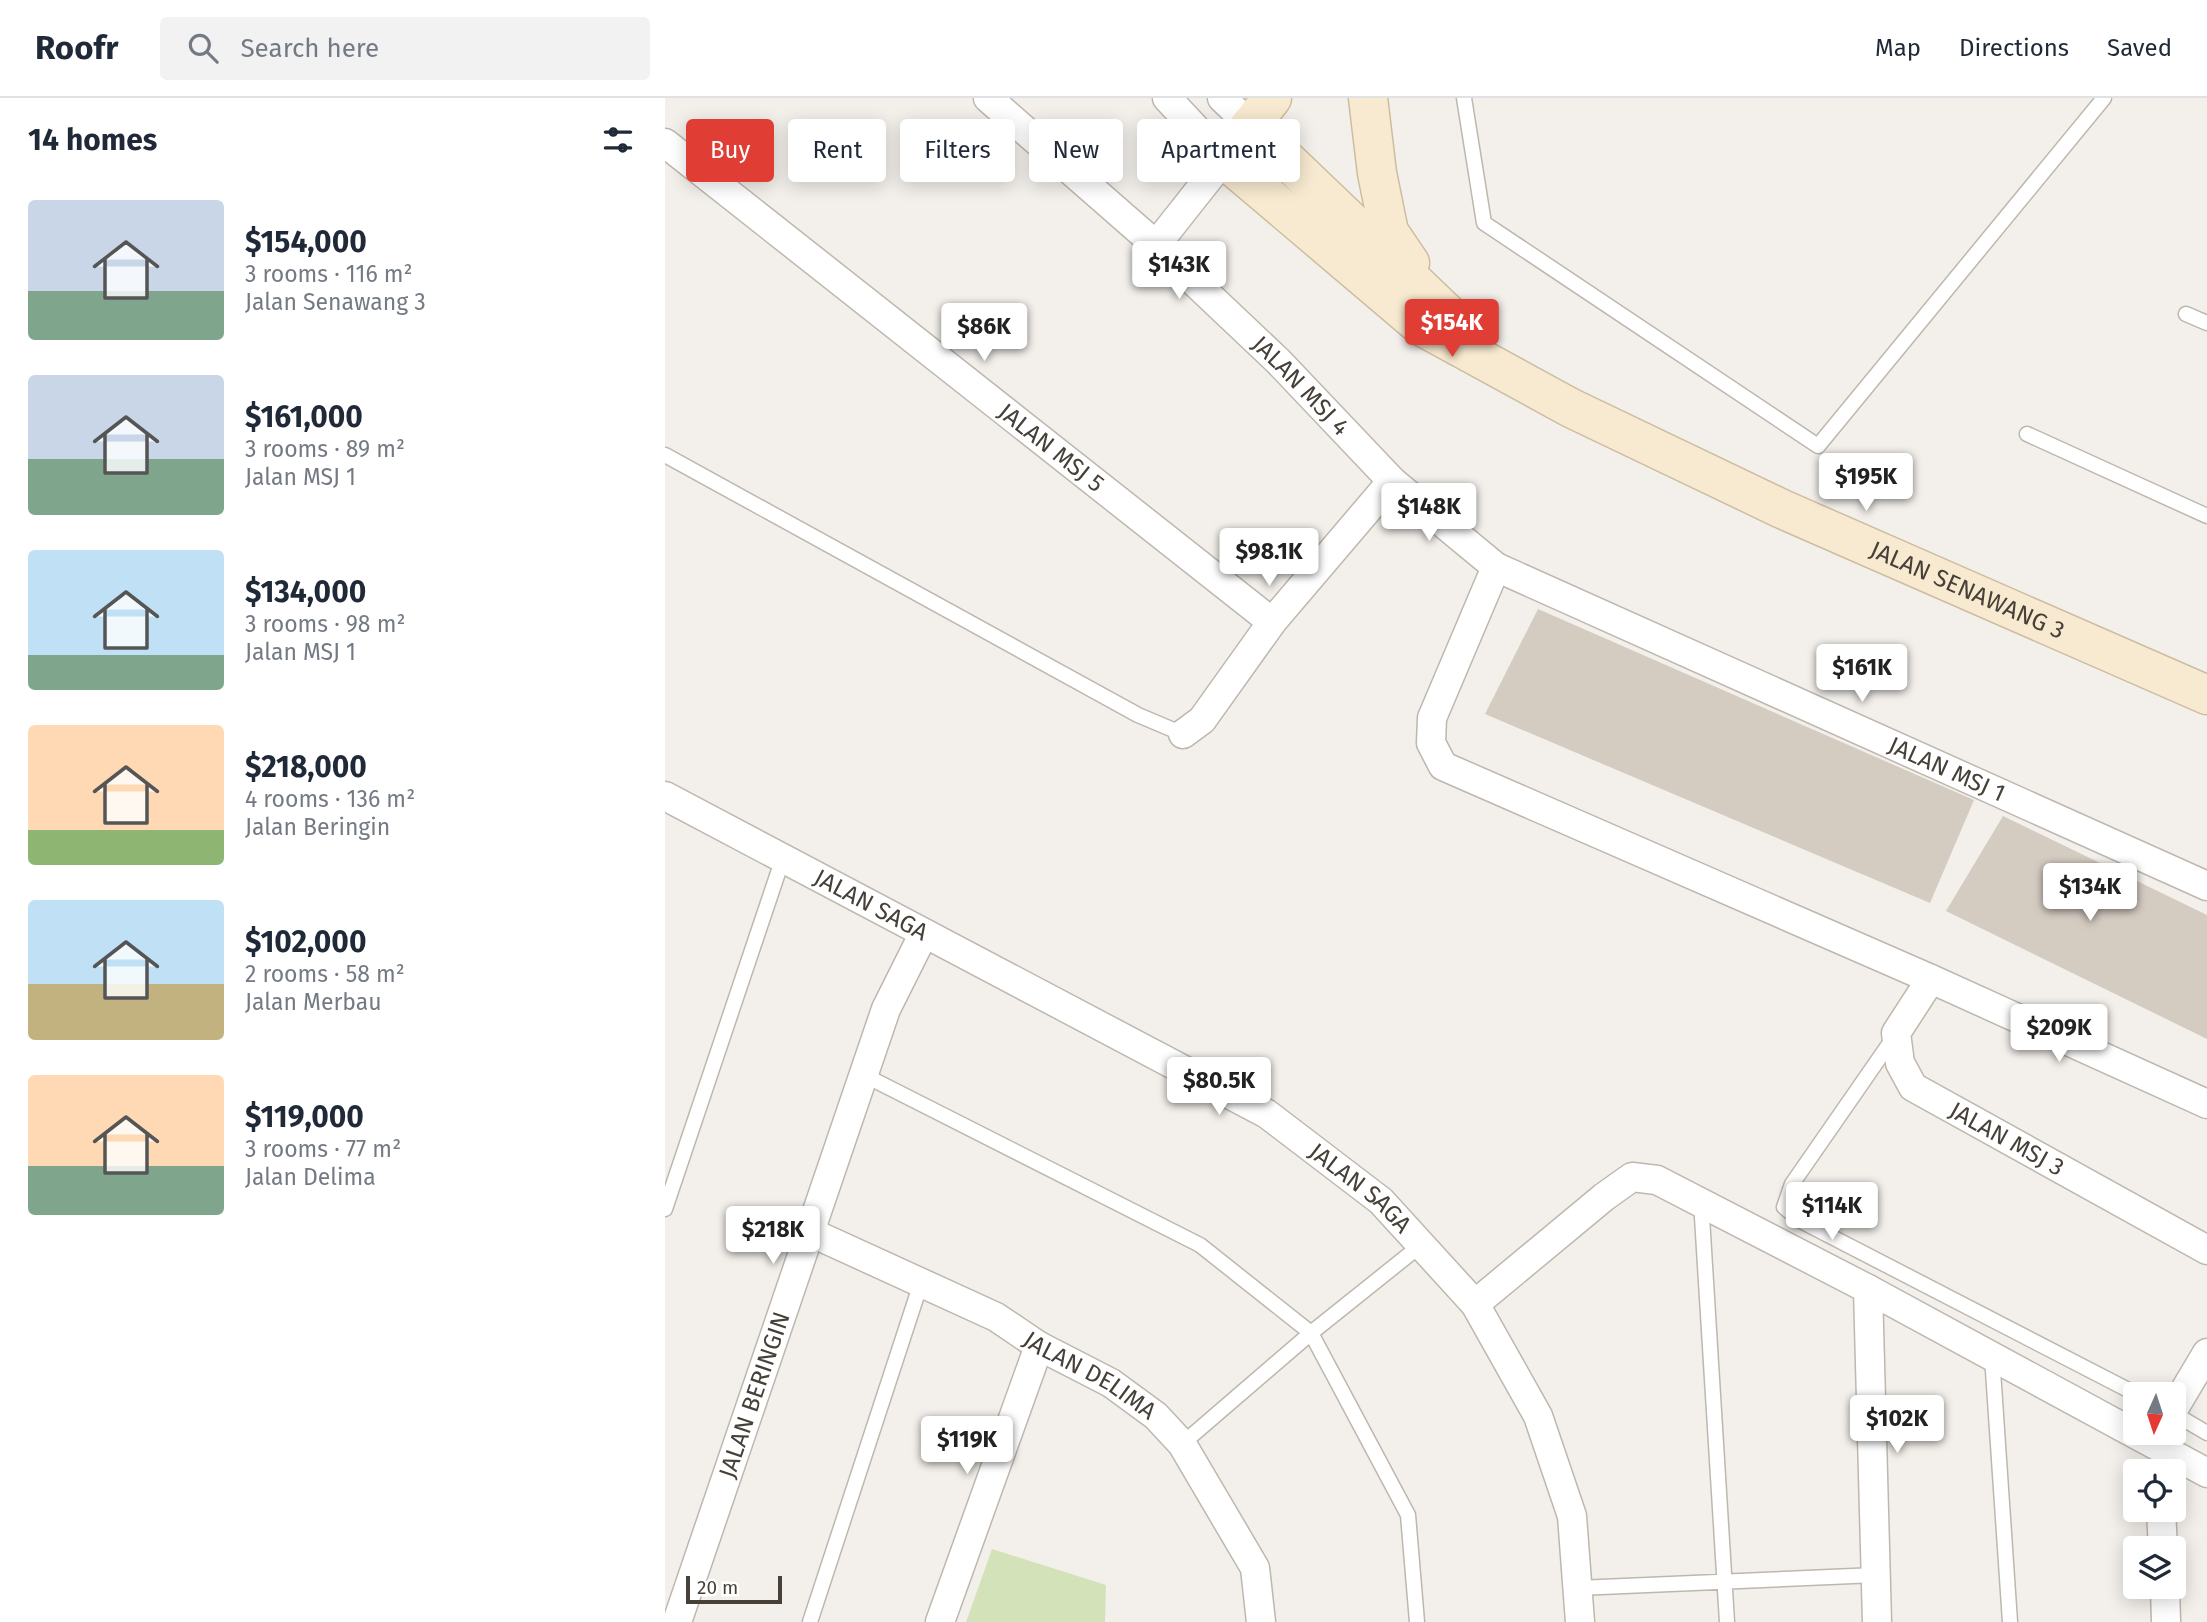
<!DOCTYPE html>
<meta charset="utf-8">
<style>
body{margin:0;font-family:"Fira Sans",sans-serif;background:#f2f2f3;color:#1f2937;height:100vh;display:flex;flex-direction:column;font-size:26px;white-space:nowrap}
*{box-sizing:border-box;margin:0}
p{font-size:23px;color:#747a83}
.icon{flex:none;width:38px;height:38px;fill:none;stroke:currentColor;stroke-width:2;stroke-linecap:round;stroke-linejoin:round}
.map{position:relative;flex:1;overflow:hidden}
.sheet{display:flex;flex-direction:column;background:#fff;width:665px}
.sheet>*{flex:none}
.hud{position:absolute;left:21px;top:21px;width:665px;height:63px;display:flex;gap:14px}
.needle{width:46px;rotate:183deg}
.fabs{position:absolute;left:1458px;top:1284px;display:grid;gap:14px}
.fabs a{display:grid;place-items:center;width:63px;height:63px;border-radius:7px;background:#fff;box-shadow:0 4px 18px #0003;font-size:35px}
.scale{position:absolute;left:21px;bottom:18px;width:96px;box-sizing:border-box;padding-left:7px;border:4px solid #474039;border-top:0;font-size:19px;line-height:24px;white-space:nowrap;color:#474039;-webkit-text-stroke:5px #fff;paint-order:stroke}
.price{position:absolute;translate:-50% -60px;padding:0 16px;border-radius:7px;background:#fff;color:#222;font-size:23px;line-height:46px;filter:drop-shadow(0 2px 4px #0008)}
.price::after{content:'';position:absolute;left:50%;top:42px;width:21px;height:16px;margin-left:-10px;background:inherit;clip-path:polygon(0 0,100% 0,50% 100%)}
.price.active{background:#e03d35;color:#fff}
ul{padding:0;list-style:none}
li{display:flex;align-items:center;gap:21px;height:175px;padding:0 28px}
li span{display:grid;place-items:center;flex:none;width:196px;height:140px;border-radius:7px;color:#555}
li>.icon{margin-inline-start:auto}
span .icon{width:84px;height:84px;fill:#fffc;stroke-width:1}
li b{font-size:30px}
h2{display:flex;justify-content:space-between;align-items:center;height:84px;padding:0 28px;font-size:30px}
.chip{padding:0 24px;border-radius:7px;background:#fff;box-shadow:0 4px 18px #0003;font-size:24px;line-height:63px}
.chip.active{background:#e03d35;color:#fff}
header{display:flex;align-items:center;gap:42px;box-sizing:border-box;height:98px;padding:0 35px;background:#fff;border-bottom:2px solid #e0e1e3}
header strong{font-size:33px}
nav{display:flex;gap:38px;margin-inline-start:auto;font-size:24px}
.search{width:490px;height:63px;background:#f2f2f3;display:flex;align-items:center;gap:18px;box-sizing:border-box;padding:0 24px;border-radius:7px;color:#747a83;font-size:26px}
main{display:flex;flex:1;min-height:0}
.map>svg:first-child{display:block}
</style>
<header>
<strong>Roofr</strong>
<div class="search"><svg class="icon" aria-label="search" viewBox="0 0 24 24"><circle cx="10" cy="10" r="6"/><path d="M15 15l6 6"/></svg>Search here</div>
<nav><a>Map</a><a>Directions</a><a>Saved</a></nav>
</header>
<main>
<section class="sheet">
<h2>14 homes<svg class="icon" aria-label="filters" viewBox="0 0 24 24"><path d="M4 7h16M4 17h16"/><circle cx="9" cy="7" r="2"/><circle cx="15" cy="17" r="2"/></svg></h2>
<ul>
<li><span style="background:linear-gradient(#c9d6e8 65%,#7fa58c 0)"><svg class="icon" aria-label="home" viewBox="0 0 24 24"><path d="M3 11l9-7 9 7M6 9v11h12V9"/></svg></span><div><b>$154,000</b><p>3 rooms · 116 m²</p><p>Jalan Senawang 3</p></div></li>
<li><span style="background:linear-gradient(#c9d6e8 60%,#7fa58c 0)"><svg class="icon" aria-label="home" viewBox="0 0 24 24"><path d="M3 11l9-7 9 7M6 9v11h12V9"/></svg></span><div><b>$161,000</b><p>3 rooms · 89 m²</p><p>Jalan MSJ 1</p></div></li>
<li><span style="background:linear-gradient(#bfe0f5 75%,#7fa58c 0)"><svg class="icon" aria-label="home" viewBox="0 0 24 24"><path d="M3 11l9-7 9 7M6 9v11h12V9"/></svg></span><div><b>$134,000</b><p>3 rooms · 98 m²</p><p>Jalan MSJ 1</p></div></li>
<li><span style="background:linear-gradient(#ffd9b3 75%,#8fb573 0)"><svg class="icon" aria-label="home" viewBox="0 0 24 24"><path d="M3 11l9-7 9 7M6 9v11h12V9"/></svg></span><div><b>$218,000</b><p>4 rooms · 136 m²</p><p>Jalan Beringin</p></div></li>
<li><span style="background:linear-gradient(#bfe0f5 60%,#c2b280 0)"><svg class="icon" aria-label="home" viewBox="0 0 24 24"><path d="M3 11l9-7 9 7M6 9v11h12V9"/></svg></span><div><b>$102,000</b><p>2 rooms · 58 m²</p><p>Jalan Merbau</p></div></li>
<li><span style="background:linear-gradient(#ffd9b3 65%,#7fa58c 0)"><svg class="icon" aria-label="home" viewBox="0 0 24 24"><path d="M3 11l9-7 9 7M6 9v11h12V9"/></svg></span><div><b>$119,000</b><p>3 rooms · 77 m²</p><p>Jalan Delima</p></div></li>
</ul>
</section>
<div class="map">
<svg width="1542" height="1524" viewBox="0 0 1542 1524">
<rect width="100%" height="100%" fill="#f3f0eb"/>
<!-- green -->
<path fill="#d4e2b9" d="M327 1451 441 1487 440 1524H301Z"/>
<!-- building -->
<path fill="#d4cbc1" d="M873 511 1309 702 1265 805 820 616Z
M1338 718 1542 817V941L1281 813Z"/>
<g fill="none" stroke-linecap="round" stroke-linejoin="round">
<!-- lane casing -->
<g stroke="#beb7ae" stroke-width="17">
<path id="lane" d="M799 0 819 125 1153 348 1439 0
M1521 216 1542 225
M1362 336 1542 418
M0 357 473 617 518 636
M1229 939 1127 1086 1119 1109 1136 1123 1473 1297
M199 977 535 1147 646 1235 743 1417 752 1524
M1036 1103 1062 1524
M0 1111 118 760
M1327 1258 1345 1524
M1508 1315 1542 1335
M517 1346 646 1235 756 1147
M913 1490 1211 1477
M145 1524 256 1185"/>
</g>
<!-- street casing -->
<g stroke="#beb7ae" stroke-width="31">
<g id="street">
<path id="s1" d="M323 0 484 141 613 263 727 383 831 469 1542 788"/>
<path d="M557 0 585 27"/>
<path id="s2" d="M0 45 607 524"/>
<path d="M491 147 559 61 502 0"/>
<path d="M831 469 767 620 766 645 778 668 1266 881 1542 1006"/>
<path d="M518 636 537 622 607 524 727 383"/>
<path id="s3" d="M0 698 602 1016 716 1103 810 1206 873 1318 907 1418 915 1524"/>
<path id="s4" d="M1266 881 1231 935 1235 965 1248 989 1542 1152"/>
<path id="s5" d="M145 1134 331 1219 374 1248 446 1285 491 1318 517 1346 590 1470 596 1524"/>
<path d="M1203 1191 1212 1524"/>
<path d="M810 1206 939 1099 967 1079 992 1082 1203 1191 1542 1375"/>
<path d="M1508 1312 1542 1255"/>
<path d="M1496 1412 1498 1451"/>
<path d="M1500 1489 1501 1524"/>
<path id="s6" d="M12 1524 221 911 259 835"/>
<path d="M275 1524 374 1248"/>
</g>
</g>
<!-- secondary casing -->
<g stroke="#cdbda0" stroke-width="41">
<g id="secondary">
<path id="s7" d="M607 0 559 61 756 228 906 310 1117 411 1542 597"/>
<path d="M703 0 712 75 724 134 745 165"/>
<path d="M585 27 809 241"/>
</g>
</g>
<!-- lane -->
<use href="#lane" stroke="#fff" stroke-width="14"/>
<!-- street -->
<use href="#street" stroke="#fff" stroke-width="28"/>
<!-- secondary -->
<use href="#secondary" stroke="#f8ead0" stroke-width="38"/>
</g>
<g text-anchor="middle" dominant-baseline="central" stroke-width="7" stroke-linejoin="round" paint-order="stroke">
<!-- street labels -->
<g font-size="24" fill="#474039" stroke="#fff">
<text stroke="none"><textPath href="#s1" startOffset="425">JALAN MSJ 4</textPath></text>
<text stroke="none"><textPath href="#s2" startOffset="492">JALAN MSJ 5</textPath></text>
<text stroke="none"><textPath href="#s7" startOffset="943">JALAN SENAWANG 3</textPath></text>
<text stroke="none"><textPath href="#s1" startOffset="1186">JALAN MSJ 1</textPath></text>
<text stroke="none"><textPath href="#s3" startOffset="233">JALAN SAGA</textPath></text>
<text stroke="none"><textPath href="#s4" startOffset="229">JALAN MSJ 3</textPath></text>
<text stroke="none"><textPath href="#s3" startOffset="800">JALAN SAGA</textPath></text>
<text stroke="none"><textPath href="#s5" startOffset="315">JALAN DELIMA</textPath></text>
<text stroke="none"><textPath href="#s6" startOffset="240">JALAN BERINGIN</textPath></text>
</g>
</g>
</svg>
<div class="fabs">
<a><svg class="needle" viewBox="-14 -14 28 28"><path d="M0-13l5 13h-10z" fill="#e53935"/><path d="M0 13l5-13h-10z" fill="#747a83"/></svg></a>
<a><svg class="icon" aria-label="locate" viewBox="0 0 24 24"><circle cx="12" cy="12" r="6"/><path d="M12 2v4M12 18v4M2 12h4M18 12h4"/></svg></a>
<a><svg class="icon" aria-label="layers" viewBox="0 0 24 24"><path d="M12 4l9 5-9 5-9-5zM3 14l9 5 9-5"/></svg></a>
</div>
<div class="scale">20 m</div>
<b class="price" style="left:514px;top:203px">$143K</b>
<b class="price active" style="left:787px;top:261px">$154K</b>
<b class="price" style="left:319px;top:265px">$86K</b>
<b class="price" style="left:1201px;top:415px">$195K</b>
<b class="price" style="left:764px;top:445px">$148K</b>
<b class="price" style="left:604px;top:490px">$98.1K</b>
<b class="price" style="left:1197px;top:606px">$161K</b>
<b class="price" style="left:1425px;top:825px">$134K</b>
<b class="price" style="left:1394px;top:966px">$209K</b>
<b class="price" style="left:554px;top:1019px">$80.5K</b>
<b class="price" style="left:1167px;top:1144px">$114K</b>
<b class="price" style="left:108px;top:1168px">$218K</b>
<b class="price" style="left:1232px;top:1357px">$102K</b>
<b class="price" style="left:302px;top:1378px">$119K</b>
<div class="hud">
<a class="chip active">Buy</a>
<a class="chip">Rent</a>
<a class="chip">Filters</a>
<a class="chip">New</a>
<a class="chip">Apartment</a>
</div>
</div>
</main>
